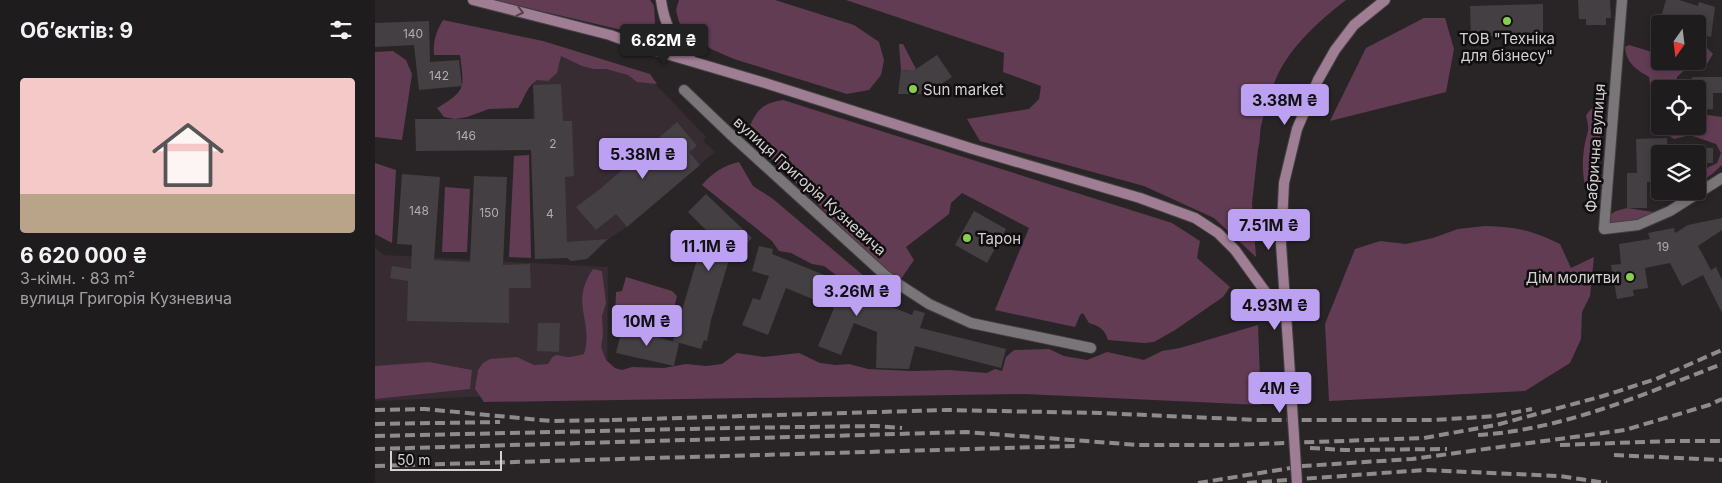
<!DOCTYPE html>
<html lang="uk">
<meta charset="utf-8">
<style>
body{margin:0;font-family:Inter,sans-serif;background:#272526;color:#f1f3f6;height:100vh;display:flex;flex-direction:column;font-size:19px;white-space:nowrap}
*{box-sizing:border-box;margin:0}
p{font-size:16px;color:#a1a1a4}
.icon{flex:none;width:28px;height:28px;fill:none;stroke:currentColor;stroke-width:2;stroke-linecap:round;stroke-linejoin:round}
.map{position:relative;flex:1;overflow:hidden}
.drawer{display:flex;flex-direction:column;background:#1f1c1d;width:375px}
.drawer>*{flex:none}
.needle{width:32px;rotate:194deg}
.tools{position:absolute;left:1276px;top:15px;display:grid;gap:10px}
.tools a{display:grid;place-items:center;width:55px;height:55px;border-radius:5px;background:#1f1c1d;box-shadow:0 2px 8px #0003,0 0 0 1px #3c3a3b;font-size:25px}
.scale{position:absolute;left:15px;bottom:12px;width:112px;box-sizing:border-box;padding-left:5px;border:2px solid #d4d1d3;border-top:0;font-size:14px;line-height:18px;white-space:nowrap;color:#d4d1d3;-webkit-text-stroke:4px #110e10;paint-order:stroke}
.price{position:absolute;translate:-50% -42px;padding:0 11px;border-radius:5px;background:#bca0f2;color:#111;font-size:16px;line-height:32px;filter:drop-shadow(0 1px 2px #0008)}
.price::after{content:'';position:absolute;left:50%;top:30px;width:15px;height:11px;margin-left:-8px;background:inherit;clip-path:polygon(0 0,100% 0,50% 100%)}
.price.selected{background:#222;color:#fff}
ul{padding:0;list-style:none}
li{display:grid;align-content:center;gap:10px;height:265px;padding:0 20px}
li+li{border-top:1px solid #3c3a3b}
li span{display:grid;place-items:center;height:155px;border-radius:5px;color:#555}
li>.icon{margin-inline-start:auto}
span .icon{width:90px;height:90px;fill:#fffc;stroke-width:1}
li b{font-size:21px}
h2{display:flex;justify-content:space-between;align-items:center;height:60px;padding:0 20px;font-size:21px}
main{display:flex;flex:1;min-height:0}
.map>svg:first-child{display:block}
</style>
<main>
<section class="drawer">
<h2>Об’єктів: 9<svg class="icon" aria-label="filters" viewBox="0 0 24 24"><path d="M4 7h16M4 17h16"/><circle cx="9" cy="7" r="2"/><circle cx="15" cy="17" r="2"/></svg></h2>
<ul>
<li><span style="background:linear-gradient(#f6c9c9 75%,#b9a48a 0)"><svg class="icon" aria-label="home" viewBox="0 0 24 24"><path d="M3 11l9-7 9 7M6 9v11h12V9"/></svg></span><div><b>6 620 000 ₴</b><p>3-кімн. · 83 m²</p><p>вулиця Григорія Кузневича</p></div></li>
</ul>
</section>
<div class="map">
<svg width="1347" height="483" viewBox="0 0 1347 483">
<rect width="100%" height="100%" fill="#292527"/>
<!-- built -->
<path fill="#362c32" d="M168 42 272 75 331 137 328 141 340 152 252 227 230 241 212 259 196 261 158 196V85Z
M0 248 9 255 233 267 232 391 0 401Z"/>
<!-- green -->
<path fill="#623c53" d="M119 0H275L279 6 281 38Z
M304 0H400L479 25 504 42 509 60 506 75 494 90 472 94 359 59 336 49 311 31 304 22 301 10Z
M471 0H971C945 20 918 44 903 74 896 89 891 106 887 122 884 131 886 140 883 149L877 203 881 257 839 218 769 186 605 141 592 119 654 109 664 99 666 86 628 72 629 53Z
M1049 18H1070L1079 49 1071 92 955 121 991 48Z
M68 20 168 41 275 74 282 84 262 82 253 75 231 69H219L207 66 186 56 182 73 173 81 162 80C150 89 151 96 143 108L114 109 92 117 80 119 69 117 62 108C92 90 89 88 85 55H59C58 41 61 32 68 20Z
M1323 39 1338 54 1332 64 1312 68 1302 77V89H1285V123C1273 113 1277 92 1274 77 1261 69 1251 63 1250 47L1254 45 1277 52 1285 44V61H1322Z
M524 44H528L541 69 538 71 526 70Z
M18 51 31 60 37 74 27 140 0 137V52Z
M408 100 797 223 825 241 822 258 855 287 848 297 800 330 779 342 769 343 733 340C730 330 725 326 714 323L708 313 705 315 700 327 620 310 654 228 587 193 576 203 574 214 531 247 539 260 526 279 509 269 371 134C381 113 383 104 408 100Z
M1228 105C1230 118 1226 130 1224 143 1223 160 1225 174 1217 189L1211 190C1207 175 1207 158 1210 143 1213 130 1215 130 1211 116 1215 108 1220 106 1228 105Z
M1332 115 1347 117V165C1340 171 1333 180 1323 180V166L1330 169 1342 163 1346 153 1341 144 1315 135 1299 139 1292 134 1288 126H1322L1323 117Z
M154 155 156 258 134 257 139 156Z
M364 162 378 186 398 199 489 276 481 284 470 282 449 266 437 264 416 253 404 251 397 241 327 185C336 174 349 165 364 162Z
M0 163 21 170 17 243 0 234Z
M70 187 95 189 92 252H67Z
M1252 208 1278 212 1275 221 1237 226 1231 217 1241 211Z
M1110 226C1142 227 1156 230 1185 244L1196 268 1219 257 1215 296 1207 312 1206 339 1195 363 1150 391 954 401 950 324 980 249 1005 241 1031 244 1058 238 1083 229Z
M218 269 227 271 231 303 227 316 228 335 226 347 231 360 240 368 247 370 257 367 289 368 311 364 331 366 347 364 362 353 389 357 424 353 445 363 460 365 474 364 493 369 537 371 574 370 612 373 620 369 627 371 631 357 639 350 674 349 689 356 712 360 732 352 769 360 787 351 805 348 883 325 886 405 650 394 109 402 100 389 103 370 108 363 115 359 142 357 159 365 173 364C180 352 180 355 192 357 197 357 204 355 209 354 219 320 194 304 218 269Z
M251 277 297 291 302 296 294 330 240 318 241 292 247 291Z
M54 362 97 370 95 389 0 399V366Z"/>
<!-- building -->
<path fill="#443f42" d="M1203 0H1235L1236 18H1231V25H1211V19H1204Z
M1291 0H1304L1323 6 1324 2 1340 7 1336 37 1322 33V24H1284Z
M1168 4V35L1096 37 1095 6Z
M54 21 55 62 84 60 87 86 44 90 39 45 0 47V23Z
M562 55 577 77 551 94H523L526 70 538 71Z
M1317 77H1347V93H1338V109L1322 110V89H1318Z
M186 84 188 121H197L199 176 190 177 192 242 233 239 212 259 196 261 192 258 160 259 156 150 41 151 40 119H160L158 85Z
M302 122 322 146 314 152 325 165 252 227 241 214 221 230 201 207 225 189Z
M1292 138V154H1285V182H1272V208H1252V173H1262L1261 139Z
M1322 148H1338V163H1322Z
M27 174 65 177 59 260 95 262 99 176 132 177 128 265 155 264 156 288H134V323L32 321 33 281 15 278 17 266 36 269 37 245 22 244Z
M331 194 377 238 353 263 336 320 332 341 329 340 326 349 298 341 323 256 334 259 340 239 313 212Z
M599 211 631 229 612 263 580 245Z
M1347 218V230L1323 246 1336 270 1341 267 1347 280V313L1328 275 1307 286 1295 263 1270 268 1273 288 1258 290 1259 296 1242 299 1236 265 1246 264 1244 244 1275 239 1273 233 1299 228 1300 233 1313 225Z
M384 246 398 249 397 254 492 292 490 296 537 315 539 310 550 313 545 328 631 349 626 368 540 346 534 369 501 368 502 332 479 323 466 355 443 346 459 308 411 288 393 335 367 325 378 298 385 300 394 276 377 271Z
M163 323H185L184 352 162 351Z
M247 328 304 343 299 366 241 353Z"/>
<g fill="none" stroke-linecap="round" stroke-linejoin="round">
<!-- minor casing -->
<g stroke="#444143" stroke-width="12">
<path id="minor" d="M1247 0 1229 229 1263 225 1295 211 1347 178
M309 90 354 133 511 276 554 304 596 323 716 348"/>
</g>
<!-- secondary casing -->
<g stroke="#444143" stroke-width="12">
<path id="secondary" d="M98 0 235 35 268 47 390 83 598 149 765 198 820 218 843 233 860 250 889 290 911 318
M286 0C290 29 299 38 316 60
M913 343 906 244 909 183 922 129 943 80 960 50 979 25 1010 0"/>
</g>
<!-- minor -->
<use href="#minor" stroke="#7a7578" stroke-width="10"/>
<!-- secondary -->
<use href="#secondary" stroke="#9f7d92" stroke-width="10"/>
<!-- rail -->
<path stroke="#8f8b8d" stroke-width="4" stroke-dasharray="10 5" stroke-linecap="butt" d="M0 410 50 409 176 421 244 420
M237 420 571 410 725 413 884 420H1059L1121 416 1157 409
M0 424 125 422
M1103 435C1188 430 1269 394 1347 364
M0 436 356 428 501 426 527 428
M1185 445 1296 441H1347
M935 448 970 450 1072 449
M0 449 591 432 764 445H855L1049 438 1121 425 1228 396 1281 379 1347 350
M1239 455 1347 460
M0 466 701 446
M823 483 928 466 1037 459 1250 430 1334 405 1347 399
M872 483 1049 470 1184 476 1232 483"/>
<!-- secondary-bridge casing -->
<g stroke="#444143" stroke-width="12" stroke-linecap="butt">
<path id="secondary-bridge" d="M913 343 922 483"/>
</g>
<!-- secondary-bridge -->
<use href="#secondary-bridge" stroke="#9f7d92" stroke-width="10"/>
</g>
<!-- one-way arrows -->
<defs><path id="oneway-chevron" d="M-2-3.5L2.5 0L-2 3.5" fill="none" stroke-width="1.6" stroke-linecap="round" stroke-linejoin="round" transform="scale(1.25)"/></defs>
<use stroke="#51404a" href="#oneway-chevron" transform="translate(145 12) rotate(14)"/>
<!-- markers -->
<g fill="#87cf4a" stroke="#110e10" stroke-width="2">
<circle cx="1132" cy="21" r="5"/>
<circle cx="538" cy="89" r="5"/>
<circle cx="592" cy="238" r="5"/>
<circle cx="1255" cy="277" r="5"/>
</g>
<g text-anchor="middle" dominant-baseline="central" stroke-width="5" stroke-linejoin="round" paint-order="stroke">
<!-- number labels -->
<g font-size="12" fill="#b0acaf">
<text x="38" y="33">140</text>
<text x="64" y="75">142</text>
<text x="91" y="135">146</text>
<text x="178" y="143">2</text>
<text x="44" y="210">148</text>
<text x="114" y="212">150</text>
<text x="175" y="213">4</text>
<text x="1288" y="246">19</text>
</g>
<!-- poi labels -->
<g font-size="15" fill="#d4d1d3" stroke="#110e10" text-anchor="start">
<text x="1132" y="38" text-anchor="middle">ТОВ "Техніка<tspan x="1132" dy="17">для бізнесу"</tspan></text>
<text x="548" y="89">Sun market</text>
<text x="602" y="238">Тарон</text>
<text x="1245" y="277" text-anchor="end">Дім молитви</text>
</g>
<!-- street labels -->
<g font-size="15" fill="#d4d1d3" stroke="#110e10">
<text transform="translate(1220 148) rotate(-86)">Фабрична вулиця</text>
<text transform="translate(435 186) rotate(42)">вулиця Григорія Кузневича</text>
</g>
</g>
</svg>
<div class="tools">
<a><svg class="needle" viewBox="-14 -14 28 28"><path d="M0-13l5 13h-10z" fill="#e53935"/><path d="M0 13l5-13h-10z" fill="#a1a1a4"/></svg></a>
<a><svg class="icon" aria-label="locate" viewBox="0 0 24 24"><circle cx="12" cy="12" r="6"/><path d="M12 2v4M12 18v4M2 12h4M18 12h4"/></svg></a>
<a><svg class="icon" aria-label="layers" viewBox="0 0 24 24"><path d="M12 4l9 5-9 5-9-5zM3 14l9 5 9-5"/></svg></a>
</div>
<div class="scale">50 m</div>
<b class="price selected" style="left:289px;top:66px">6.62M ₴</b>
<b class="price" style="left:910px;top:126px">3.38M ₴</b>
<b class="price" style="left:268px;top:180px">5.38M ₴</b>
<b class="price" style="left:894px;top:251px">7.51M ₴</b>
<b class="price" style="left:334px;top:272px">11.1M ₴</b>
<b class="price" style="left:482px;top:317px">3.26M ₴</b>
<b class="price" style="left:900px;top:331px">4.93M ₴</b>
<b class="price" style="left:272px;top:347px">10M ₴</b>
<b class="price" style="left:905px;top:414px">4M ₴</b>
</div>
</main>
